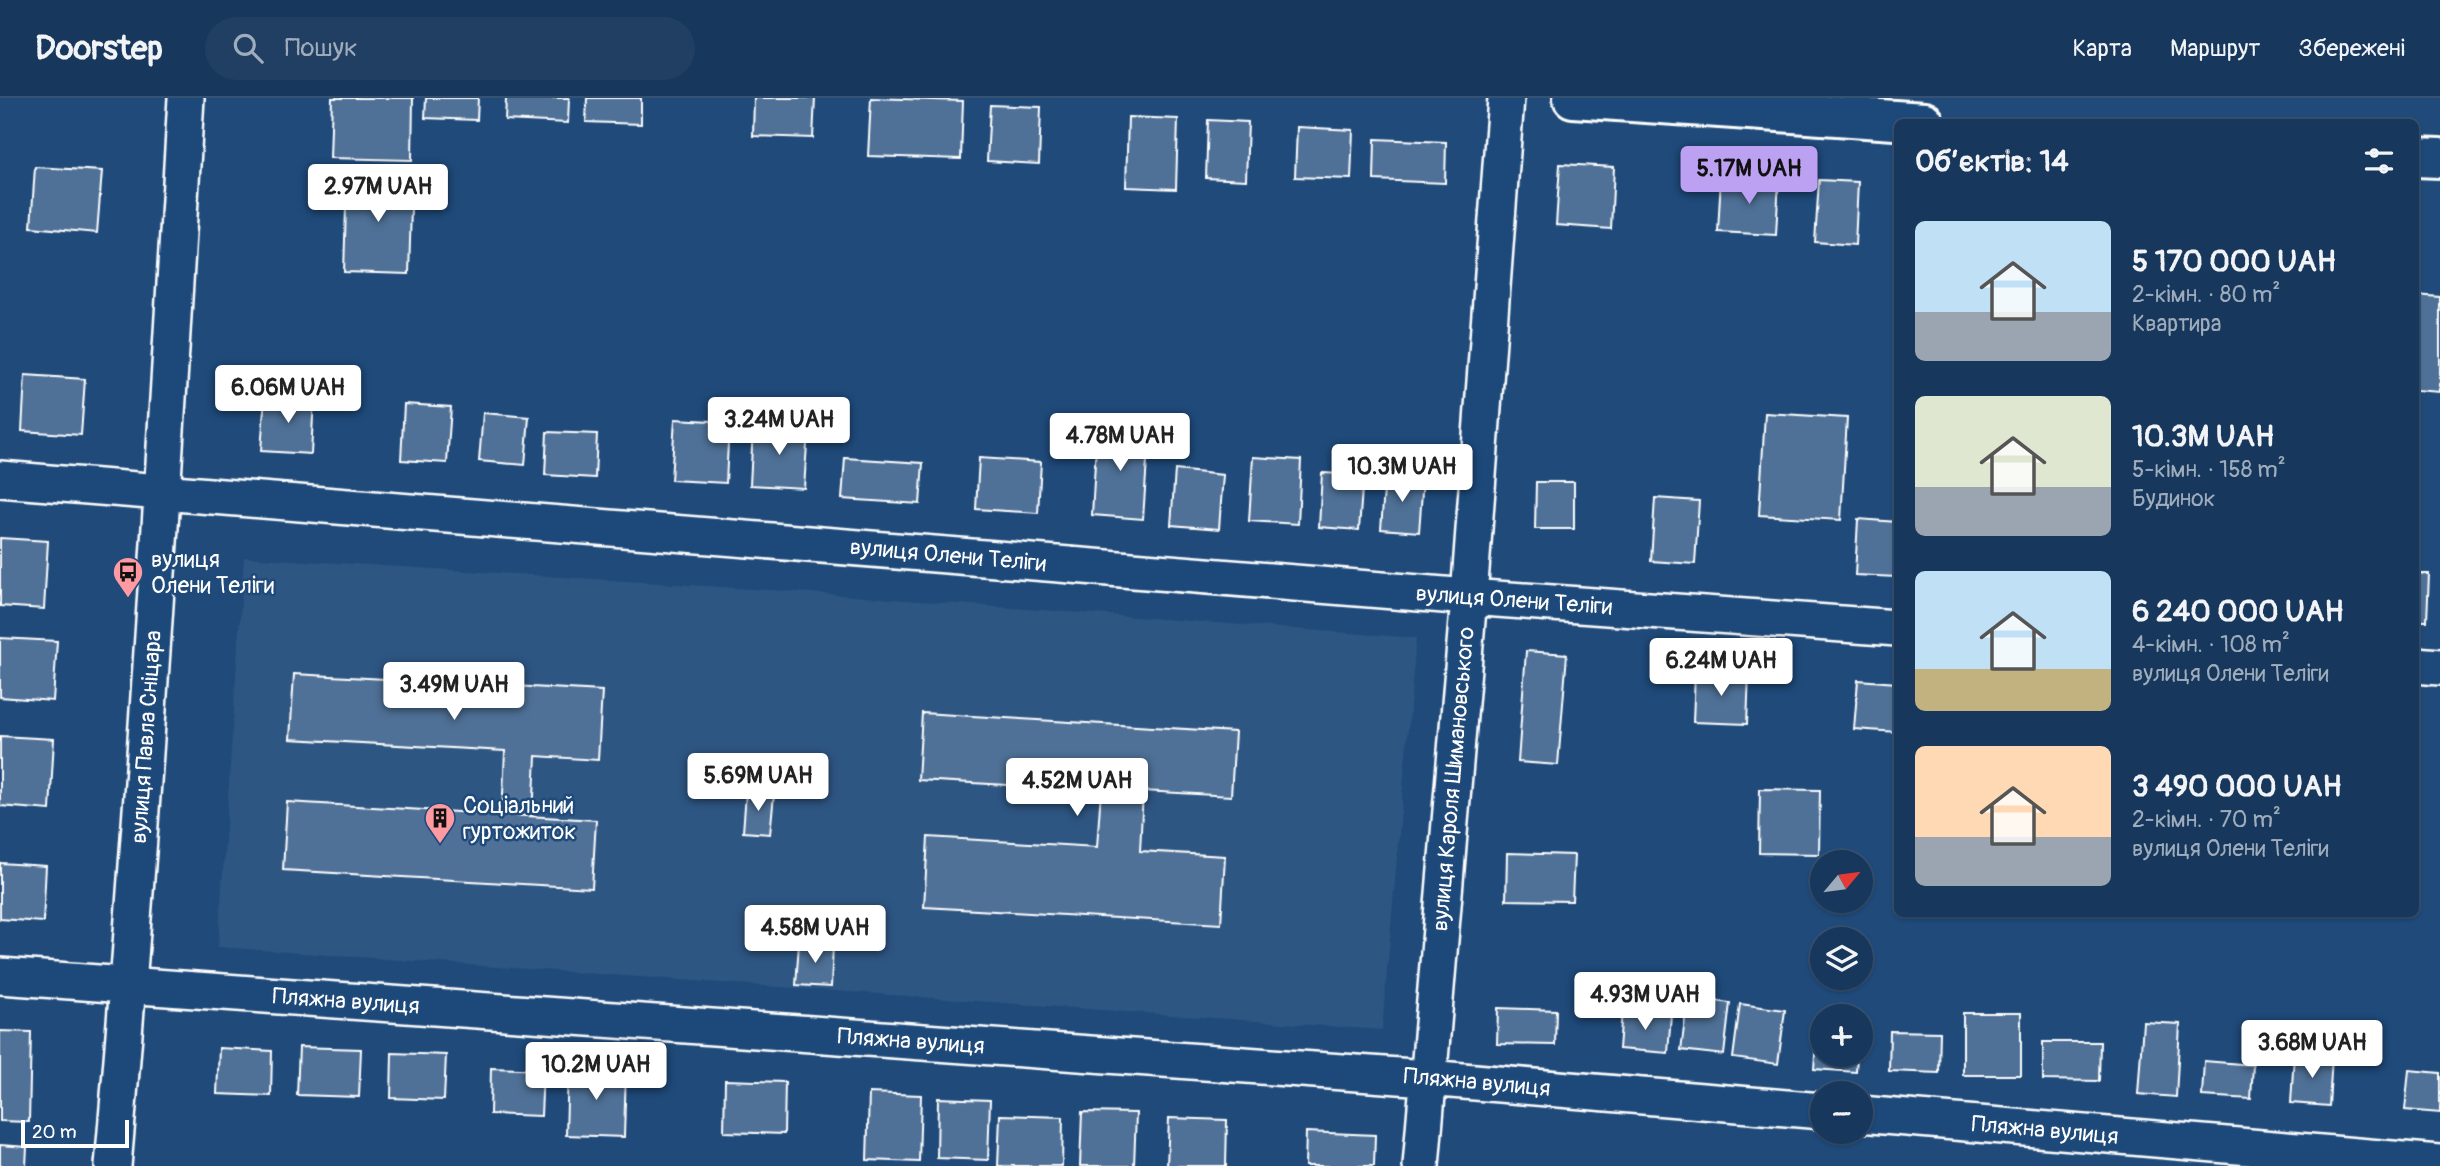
<!DOCTYPE html>
<html lang="uk">
<meta charset="utf-8">
<style>
body{margin:0;font-family:Pangolin,sans-serif;background:#203f62;color:#f1f3f6;height:100vh;display:flex;flex-direction:column;font-size:26px;white-space:nowrap}
*{box-sizing:border-box;margin:0}
p{font-size:23px;color:#9eacbb}
.icon{flex:none;width:38px;height:38px;fill:none;stroke:currentColor;stroke-width:2;stroke-linecap:round;stroke-linejoin:round}
.map{position:relative;flex:1;overflow:hidden}
.details{position:absolute;left:1894px;top:21px;width:525px;height:798px;display:flex;flex-direction:column;background:#17385c;border-radius:10px;box-shadow:0 2px 5px #0004,0 0 0 2px #365272}
.details>*{flex:none}
.needle{width:46px;rotate:61deg}
.buttons{position:absolute;left:1810px;top:752px;display:grid;gap:14px}
.buttons a{display:grid;place-items:center;width:63px;height:63px;border-radius:50%;background:#17385c;box-shadow:0 2px 5px #0004,0 0 0 2px #365272;font-size:35px}
.scale{position:absolute;left:21px;bottom:18px;width:108px;box-sizing:border-box;padding-left:7px;border:4px solid #fff;border-top:0;font-size:19px;line-height:24px;white-space:nowrap;color:#fff;-webkit-text-stroke:5px #1f4a7a;paint-order:stroke}
.price{position:absolute;translate:-50% -60px;padding:0 16px;border-radius:7px;background:#fff;color:#222;font-size:23px;line-height:46px;filter:drop-shadow(0 2px 4px #0008)}
.price::after{content:'';position:absolute;left:50%;top:42px;width:21px;height:16px;margin-left:-10px;background:inherit;clip-path:polygon(0 0,100% 0,50% 100%)}
.price.selected{background:#bca0f2;color:#111}
ul{padding:0;list-style:none}
li{display:flex;align-items:center;gap:21px;height:175px;padding:0 21px}
li span{display:grid;place-items:center;flex:none;width:196px;height:140px;border-radius:10px;color:#555}
li>.icon{margin-inline-start:auto}
span .icon{width:84px;height:84px;fill:#fffc;stroke-width:1}
li b{font-size:30px}
h2{display:flex;justify-content:space-between;align-items:center;height:84px;padding:0 21px;font-size:30px}
header{display:flex;align-items:center;gap:42px;box-sizing:border-box;height:98px;padding:0 35px;background:#17385c;border-bottom:2px solid #365272}
header strong{font-size:33px}
nav{display:flex;gap:38px;margin-inline-start:auto;font-size:24px}
.search{width:490px;height:63px;background:#203f62;display:flex;align-items:center;gap:18px;box-sizing:border-box;padding:0 24px;border-radius:38px;color:#9eacbb;font-size:26px}
.map>svg:first-child{display:block}
</style>
<header>
<strong>Doorstep</strong>
<div class="search"><svg class="icon" aria-label="search" viewBox="0 0 24 24"><circle cx="10" cy="10" r="6"/><path d="M15 15l6 6"/></svg>Пошук</div>
<nav><a>Карта</a><a>Маршрут</a><a>Збережені</a></nav>
</header>
<div class="map">
<svg width="2440" height="1068" viewBox="0 0 2440 1068">
<rect width="100%" height="100%" fill="#1f4a7a"/>
<filter id="ink" filterUnits="userSpaceOnUse"><feTurbulence type="fractalNoise" baseFrequency=".0143" numOctaves="2"/><feDisplacementMap in="SourceGraphic" scale="14" xChannelSelector="R" yChannelSelector="G"/><feConvolveMatrix kernelMatrix="1 2 1 2 8 2 1 2 1" color-interpolation-filters="sRGB"/></filter>
<g filter="url(#ink)">
<!-- built -->
<path fill="#2e5683" d="M244 459 785 493 1416 540 1382 932 218 849Z"/>
<!-- building -->
<path fill="#507197" stroke="#fff" stroke-width="2" d="M332 0H413L412 62 330 60Z
M426 0H478L477 22 425 20Z
M506 0H569L568 25 505 22Z
M587 0H641V26L586 24Z
M754 0H815L813 40 753 38Z
M871 0 963 3 961 61 868 58Z
M990 7 1041 9 1039 66 987 63Z
M1128 19 1178 21 1176 91 1126 89Z
M1208 22 1248 24 1246 82 1206 80Z
M1297 29 1353 32 1351 81 1295 79Z
M1375 41 1446 44 1445 85 1374 82Z
M1560 66 1614 69 1611 131 1556 127Z
M35 69 102 73 97 135 31 129Z
M347 76 412 78 409 176 344 174Z
M1721 78 1779 81 1776 137 1718 134Z
M1819 82 1858 84 1855 147 1815 144Z
M2415 197 2440 199V294L2415 292Z
M25 277 85 281 81 337 22 333Z
M265 297 314 300 311 356 261 353Z
M404 306 451 309 447 365 401 362Z
M483 315 529 319 525 367 479 363Z
M1765 315 1847 320 1841 422 1759 417Z
M675 321 729 324 726 385 671 382Z
M753 329 808 332 804 390 750 387Z
M1097 330 1149 333 1143 421 1092 417Z
M547 334 597 336 595 380 545 377Z
M1253 359 1301 362 1298 426 1249 423Z
M845 360 923 365 920 406 842 401Z
M979 360 1041 364 1038 415 976 411Z
M1175 372 1223 377 1219 431 1171 427Z
M1322 375 1363 377 1359 432 1319 429Z
M1385 378 1423 381 1419 434 1381 431Z
M1536 384H1574V431H1535Z
M1655 400 1699 403 1695 466 1651 463Z
M1858 421 1897 424V479L1855 477Z
M0 440 48 443 44 511 0 508Z
M2415 476H2429L2427 523H2415Z
M0 540 57 543 53 603 0 599Z
M1526 553 1567 556 1558 667 1518 664Z
M1695 574 1749 576 1747 626 1693 624Z
M294 576 602 593 598 662 536 658 533 718 502 717 505 653 290 641Z
M1858 582 1897 585V634L1854 631Z
M922 615 1235 634 1231 698 1143 693 1140 753 1225 758 1221 826 924 809 928 739 1097 749 1101 692 918 682Z
M0 638 54 641 50 712 0 708Z
M1760 691 1820 692 1819 756 1759 755Z
M746 695 774 697 770 736 743 734Z
M287 704 596 722 592 790 283 772Z
M1507 755 1574 757 1572 803 1506 802Z
M0 765 46 768 43 824 0 821Z
M799 845 833 847 831 889 796 887Z
M1688 899 1730 905 1724 957 1681 952Z
M1740 906 1785 912 1778 966 1733 960Z
M1498 910 1556 912 1555 947 1497 946Z
M1622 912 1671 916 1668 955 1619 951Z
M1963 915H2021V977H1963Z
M1818 916 1850 919H1822V957H1857L1856 974 1814 971Z
M2143 924 2180 926 2176 999 2138 996Z
M0 933 31 934 29 1024 0 1023Z
M1890 933 1940 934 1939 975 1889 973Z
M2043 944H2100L2099 983 2043 982Z
M299 949 361 951 359 999 297 997Z
M219 950 272 953 271 998 217 996Z
M392 955 446 957 444 1002 391 1000Z
M2294 956 2332 958 2329 1008 2291 1005Z
M2204 963 2253 967 2251 1001 2202 998Z
M568 969 626 971 624 1039 566 1037Z
M491 970 543 972 541 1018 490 1016Z
M2409 972 2440 975V1015L2405 1012Z
M725 982 785 984 784 1036 724 1034Z
M869 995 921 997 919 1064 867 1062Z
M938 1000 990 1002 988 1062 937 1060Z
M1082 1014 1136 1015 1134 1068H1080Z
M1000 1017 1063 1019 1062 1068H998Z
M1169 1020 1227 1022 1226 1068H1167Z
M1306 1034 1375 1037 1374 1068H1305Z
M0 1047 27 1049 26 1068H0Z"/>
<g fill="none" stroke-linecap="round" stroke-linejoin="round">
<!-- street casing -->
<g stroke="#fff" stroke-width="40">
<path id="street" d="M0 381 1469 499 1897 530
M2415 567 2440 569
M0 878 1427 980 1822 1013
M1860 1016 2440 1065
M113 1068C144 712 165 356 186 0
M1421 1068 1469 499 1506 0"/>
</g>
<!-- secondary casing -->
<g stroke="#fff" stroke-width="44">
<path id="secondary" d="M1573 0 1924 24
M2415 59 2440 60"/>
</g>
<!-- street -->
<use href="#street" stroke="#1f4a7a" stroke-width="35"/>
<!-- secondary -->
<use href="#secondary" stroke="#1f4a7a" stroke-width="38"/>
</g>
</g>
<!-- icons -->
<defs>
<g id="bus-pin" transform="scale(1.575)"><path d="M0 17L-7.5 6A9.5 9.5 0 1 1 7.5 6Z" fill="#ff9aa2" stroke="#1f4a7a"/><path d="M-5-6H5V4H4V6H2V4H-2V6H-4V4H-5ZM-3.5-4V0h7V-4ZM-3.5 1.2v1.5H-2V1.2ZM2 1.2v1.5H3.5V1.2Z" fill="#111"/></g>
<g id="building-pin" transform="scale(1.575)"><path d="M0 17L-7.5 6A9.5 9.5 0 1 1 7.5 6Z" fill="#ff9aa2" stroke="#1f4a7a"/><path d="M-4-6H4V6H1V3H-1V6H-4ZM-2.5-4.3h1.7v1.8h-1.7ZM.8-4.3h1.7v1.8H.8ZM-2.5-1h1.7V.8h-1.7ZM.8-1h1.7V.8H.8Z" fill="#111"/></g>
</defs>
<g fill-rule="evenodd">
<use href="#bus-pin" x="128" y="474"/>
<use href="#building-pin" x="440" y="720"/>
</g>
<g text-anchor="middle" dominant-baseline="central" stroke-width="5" stroke-linejoin="round" paint-order="stroke">
<!-- street labels -->
<g font-size="23" fill="#fff" stroke="#1f4a7a">
<text transform="translate(948 457) rotate(5)">вулиця Олени Теліги</text>
<text transform="translate(1514 502) rotate(4)">вулиця Олени Теліги</text>
<text transform="translate(146 639) rotate(-86)">вулиця Павла Сніцара</text>
<text transform="translate(1453 681) rotate(-85)">вулиця Кароля Шимановського</text>
<text transform="translate(346 903) rotate(4)">Пляжна вулиця</text>
<text transform="translate(911 943) rotate(4)">Пляжна вулиця</text>
<text transform="translate(1477 984) rotate(5)">Пляжна вулиця</text>
<text transform="translate(2045 1032) rotate(5)">Пляжна вулиця</text>
</g>
<!-- poi labels -->
<g font-size="23" fill="#fff" stroke="#1f4a7a" text-anchor="start">
<text x="151" y="461">вулиця<tspan x="151" dy="26">Олени Теліги</tspan></text>
<text x="463" y="707">Соціальний<tspan x="463" dy="26">гуртожиток</tspan></text>
</g>
</g>
</svg>
<div class="buttons">
<a><svg class="needle" viewBox="-14 -14 28 28"><path d="M0-13l5 13h-10z" fill="#e53935"/><path d="M0 13l5-13h-10z" fill="#9eacbb"/></svg></a>
<a><svg class="icon" aria-label="layers" viewBox="0 0 24 24"><path d="M12 4l9 5-9 5-9-5zM3 14l9 5 9-5"/></svg></a>
<a>+</a>
<a>−</a>
</div>
<div class="scale">20 m</div>
<b class="price selected" style="left:1749px;top:108px">5.17M UAH</b>
<b class="price" style="left:378px;top:126px">2.97M UAH</b>
<b class="price" style="left:288px;top:327px">6.06M UAH</b>
<b class="price" style="left:779px;top:359px">3.24M UAH</b>
<b class="price" style="left:1120px;top:375px">4.78M UAH</b>
<b class="price" style="left:1402px;top:406px">10.3M UAH</b>
<b class="price" style="left:1721px;top:600px">6.24M UAH</b>
<b class="price" style="left:454px;top:624px">3.49M UAH</b>
<b class="price" style="left:758px;top:715px">5.69M UAH</b>
<b class="price" style="left:1077px;top:720px">4.52M UAH</b>
<b class="price" style="left:815px;top:867px">4.58M UAH</b>
<b class="price" style="left:1645px;top:934px">4.93M UAH</b>
<b class="price" style="left:2312px;top:982px">3.68M UAH</b>
<b class="price" style="left:596px;top:1004px">10.2M UAH</b>
<section class="details">
<h2>Об’єктів: 14<svg class="icon" aria-label="filters" viewBox="0 0 24 24"><path d="M4 7h16M4 17h16"/><circle cx="9" cy="7" r="2"/><circle cx="15" cy="17" r="2"/></svg></h2>
<ul>
<li><span style="background:linear-gradient(#bfe0f5 65%,#9aa5b1 0)"><svg class="icon" aria-label="home" viewBox="0 0 24 24"><path d="M3 11l9-7 9 7M6 9v11h12V9"/></svg></span><div><b>5 170 000 UAH</b><p>2-кімн. · 80 m²</p><p>Квартира</p></div></li>
<li><span style="background:linear-gradient(#dfe7d0 65%,#9aa5b1 0)"><svg class="icon" aria-label="home" viewBox="0 0 24 24"><path d="M3 11l9-7 9 7M6 9v11h12V9"/></svg></span><div><b>10.3M UAH</b><p>5-кімн. · 158 m²</p><p>Будинок</p></div></li>
<li><span style="background:linear-gradient(#bfe0f5 70%,#c2b280 0)"><svg class="icon" aria-label="home" viewBox="0 0 24 24"><path d="M3 11l9-7 9 7M6 9v11h12V9"/></svg></span><div><b>6 240 000 UAH</b><p>4-кімн. · 108 m²</p><p>вулиця Олени Теліги</p></div></li>
<li><span style="background:linear-gradient(#ffd9b3 65%,#9aa5b1 0)"><svg class="icon" aria-label="home" viewBox="0 0 24 24"><path d="M3 11l9-7 9 7M6 9v11h12V9"/></svg></span><div><b>3 490 000 UAH</b><p>2-кімн. · 70 m²</p><p>вулиця Олени Теліги</p></div></li>
</ul>
</section>
</div>
